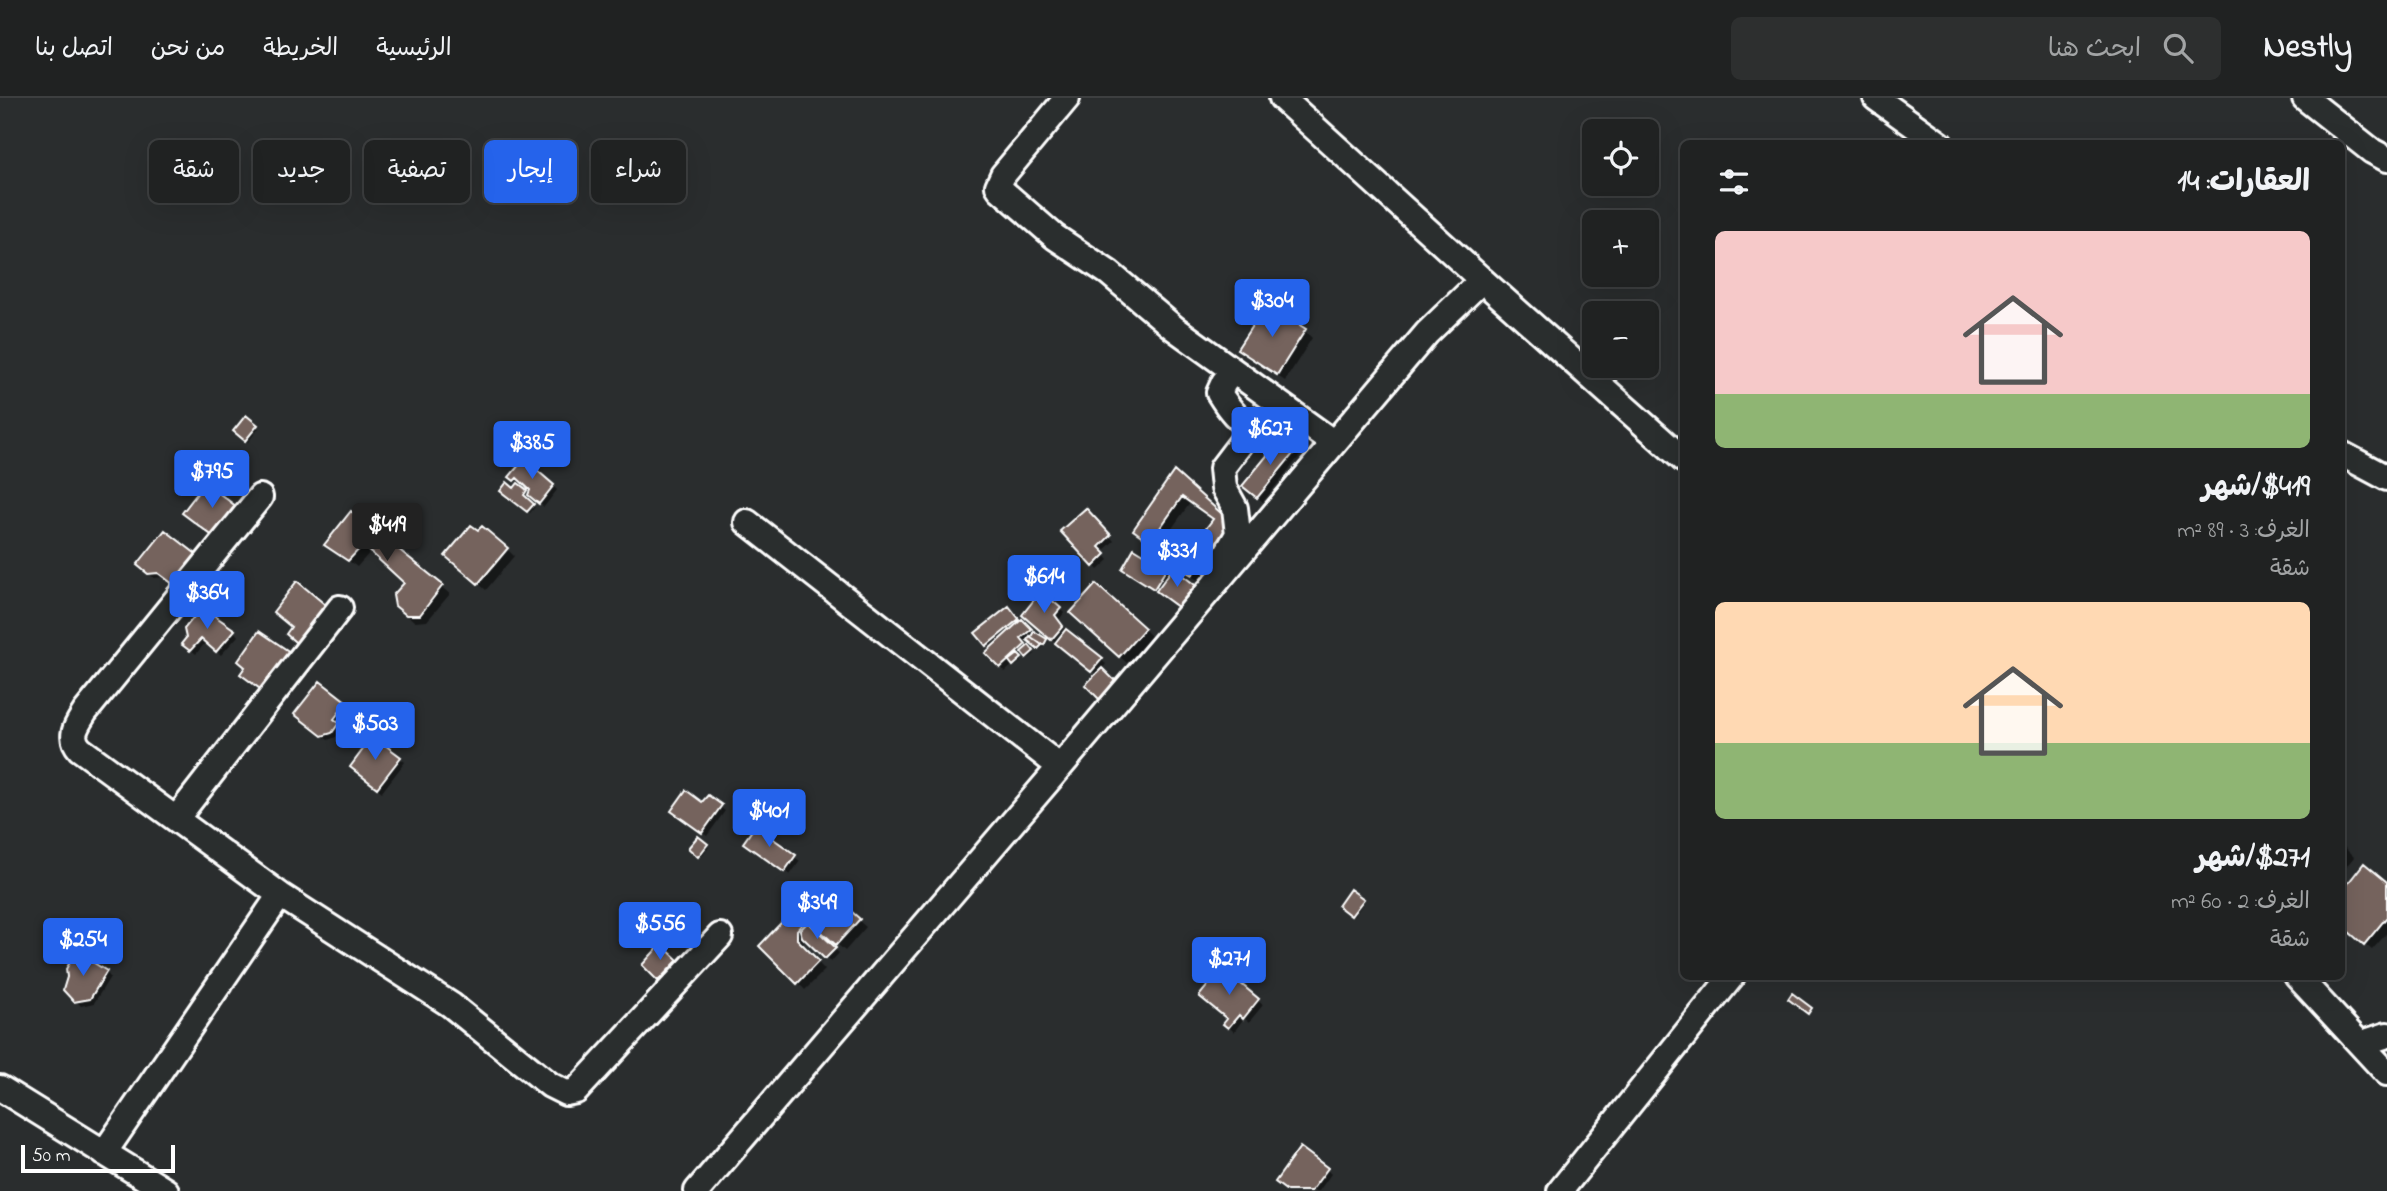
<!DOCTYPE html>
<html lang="ar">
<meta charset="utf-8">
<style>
body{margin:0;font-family:"Indie Flower","Playpen Sans Arabic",sans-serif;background:#2d2f2f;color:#f1f3f6;direction:rtl;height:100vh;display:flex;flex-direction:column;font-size:26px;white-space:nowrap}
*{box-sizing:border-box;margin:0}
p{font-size:23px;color:#a2a4a5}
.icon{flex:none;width:38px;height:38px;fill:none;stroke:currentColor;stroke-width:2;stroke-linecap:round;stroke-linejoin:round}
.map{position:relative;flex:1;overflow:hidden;direction:ltr}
.sheet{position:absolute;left:1680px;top:42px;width:665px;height:840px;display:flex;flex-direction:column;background:#202222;border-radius:10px;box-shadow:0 7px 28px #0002,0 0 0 2px #3d3f40;direction:rtl}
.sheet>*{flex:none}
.top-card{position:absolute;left:21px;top:42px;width:665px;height:63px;direction:rtl;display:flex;gap:14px}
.tools{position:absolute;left:1582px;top:21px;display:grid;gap:14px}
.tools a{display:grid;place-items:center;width:77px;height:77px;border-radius:10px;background:#202222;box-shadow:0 7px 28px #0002,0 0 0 2px #3d3f40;font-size:35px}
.scale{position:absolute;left:21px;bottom:18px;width:154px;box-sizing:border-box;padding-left:7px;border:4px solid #fff;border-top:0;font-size:19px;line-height:24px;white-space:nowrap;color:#fff;-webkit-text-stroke:5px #2a2d2e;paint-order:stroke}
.price{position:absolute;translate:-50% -60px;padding:0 16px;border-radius:7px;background:#2563eb;color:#fff;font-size:23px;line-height:46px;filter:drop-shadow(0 2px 4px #0008)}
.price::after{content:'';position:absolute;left:50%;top:42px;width:21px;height:16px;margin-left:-10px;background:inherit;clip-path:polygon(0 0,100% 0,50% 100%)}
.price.current{background:#222;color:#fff}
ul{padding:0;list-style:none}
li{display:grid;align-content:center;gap:14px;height:371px;padding:0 35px}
li span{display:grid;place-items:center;height:217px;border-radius:10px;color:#555}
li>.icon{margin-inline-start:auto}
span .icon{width:126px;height:126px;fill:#fffc;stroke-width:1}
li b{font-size:30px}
h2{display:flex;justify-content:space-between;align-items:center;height:84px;padding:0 35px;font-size:30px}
.pill{padding:0 24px;border-radius:10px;background:#202222;box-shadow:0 7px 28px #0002,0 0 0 2px #3d3f40;font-size:24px;line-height:63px}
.pill.current{background:#2563eb;color:#fff}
header{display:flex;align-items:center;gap:42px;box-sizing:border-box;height:98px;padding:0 35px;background:#202222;border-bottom:2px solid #3d3f40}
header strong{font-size:33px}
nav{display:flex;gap:38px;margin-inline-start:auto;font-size:24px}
.search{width:490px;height:63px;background:#2d2f2f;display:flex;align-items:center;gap:18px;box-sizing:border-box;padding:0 24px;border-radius:10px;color:#a2a4a5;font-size:26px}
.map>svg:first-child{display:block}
</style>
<header>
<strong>Nestly</strong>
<div class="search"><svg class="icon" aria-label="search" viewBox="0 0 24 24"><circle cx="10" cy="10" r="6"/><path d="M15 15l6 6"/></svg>ابحث هنا</div>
<nav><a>الرئيسية</a><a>الخريطة</a><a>من نحن</a><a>اتصل بنا</a></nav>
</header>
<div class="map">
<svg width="2387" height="1093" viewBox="0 0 2387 1093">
<rect width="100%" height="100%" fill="#2a2d2e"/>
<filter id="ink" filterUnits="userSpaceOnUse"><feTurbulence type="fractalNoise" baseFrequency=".0143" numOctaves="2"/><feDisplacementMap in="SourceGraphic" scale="14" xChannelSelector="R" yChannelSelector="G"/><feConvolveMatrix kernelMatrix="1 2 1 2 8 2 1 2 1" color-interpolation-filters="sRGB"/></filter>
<g filter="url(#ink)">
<!-- shadow -->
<path fill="#0007" d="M1305 233 1312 240 1285 283 1247 258 1239 251Z
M246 320 259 330 248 344 235 333Z
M1284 340 1302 355 1263 404 1249 392Z
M1175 376 1237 433 1200 483 1174 469 1166 462 1196 457 1208 441 1214 423 1190 405 1158 450 1135 432Z
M511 379 553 388 557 392 544 409 535 402 532 392 522 383 519 388 527 395 525 400 535 409 530 415 502 393H515L520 386Z
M1086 412 1114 443 1102 454 1109 462 1098 472 1063 433Z
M351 415 450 496 427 523 415 524 405 515 406 485 371 453 357 469 326 446Z
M165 434V479L154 480 144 471Z
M507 451 514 458 486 492 454 465Z
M1124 471H1166L1171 476 1161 495Z
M1060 511 1064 515 1059 522 1067 534 1106 566 1097 577 1028 522Z
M1014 515 1034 536 1048 544 1041 551 1029 542 1024 546 1035 556 1029 560 1025 556 1020 560 1022 563 1016 568 1014 566 1005 574 988 555 992 551 987 546Z
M1079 522 1144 531 1151 538 1127 565Z
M234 533 238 538 221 557 206 544 196 556 184 546 188 540Z
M320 585 351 610 338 626 342 631 336 639 328 642 301 621Z
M400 660 405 664 382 694 357 674Z
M708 699 725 713 707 738 678 717 703 706Z
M755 731 800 763 790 777 750 749Z
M698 740 709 749 701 759 690 750Z
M2342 747 2354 759 2342 774Z
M2365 768 2387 787V835L2372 852 2342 827V795Z
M819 788 866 829 845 853 815 827 812 830 839 855 831 864 803 838 804 850 825 872 805 892 762 848Z
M1350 793 1364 804 1354 818 1340 807Z
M661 849 681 868 664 886 644 867Z
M1222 873 1263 907 1249 924 1244 920 1234 934 1226 926 1229 921Z
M106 874 110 879 94 905 81 908 65 892Z
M1327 1072 1331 1076 1319 1093H1288Z"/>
<!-- building -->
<path fill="#75635d" stroke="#fff" stroke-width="2" d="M1266 206 1306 231 1277 277 1237 251Z
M246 317 258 327 245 343 233 333Z
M1283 338 1298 350 1257 400 1242 388Z
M524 361 554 387 539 406 528 397 530 392 517 380 514 383 509 379Z
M1174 373 1231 424 1192 477 1164 462 1174 448 1179 451 1183 446 1196 455 1206 440 1201 437 1213 421 1182 399 1150 444 1133 432Z
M209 380 224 391 220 396 241 412 218 442 182 415Z
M507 384 514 390 518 385 527 392 524 397 534 406 527 414 500 393Z
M1086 410 1111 437 1099 449 1106 456 1093 469 1060 433Z
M351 413 443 487 420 517H406L395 508 393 497 404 485 363 447 348 463 324 447Z
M471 427 478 432 482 428 508 450 478 486 445 458Z
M165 432 200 459 177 489 158 475 148 476 137 467Z
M1134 450 1167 470 1154 491 1122 471Z
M1173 470 1199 490 1182 512 1156 493Z
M297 483 328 509 302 550 286 536 291 529 273 514Z
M1096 486 1145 530 1119 559 1070 515Z
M1041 493 1061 510 1055 517 1063 528 1051 542 1022 517Z
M1009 508 1019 521 986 548 975 535Z
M202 509 235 532 216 554 201 541 190 553 181 546 186 540 184 531Z
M1022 521 1032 531 1021 540 1026 546 1000 570 985 555Z
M1066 531 1103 560 1091 574 1055 545Z
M259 533 290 554 263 593 240 576 245 569 238 563Z
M1034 533 1047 541 1044 547 1031 539Z
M1030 538 1042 547 1038 551 1027 542Z
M1029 547 1034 553 1026 560 1021 554Z
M1018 556 1022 560 1013 568 1009 563Z
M1102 570 1121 589 1104 606 1085 587Z
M320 583 347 604 334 621 339 625 332 635 322 638 294 616Z
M373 638 401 659 377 690 350 669Z
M686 692 702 704 708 697 722 707 702 735 671 713Z
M755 728 796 757 784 774 743 745Z
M698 738 708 746 698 759 688 750Z
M2364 765 2387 784V819L2364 847 2342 828V793Z
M819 785 860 821 836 847 807 821 797 832V841L819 863 797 886 759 848Z
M1350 791 1364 801 1351 818 1338 808Z
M808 824 836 850 825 861 802 839 800 832Z
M661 846 678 862 658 883 642 867Z
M76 854 107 873 90 901 74 904 63 892 67 879 66 871Z
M1222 870 1259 901 1243 921 1239 917 1228 930 1223 926 1227 921 1199 898Z
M1792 895 1812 910 1808 916 1788 901Z
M1300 1049 1328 1070 1311 1093H1287L1275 1084Z"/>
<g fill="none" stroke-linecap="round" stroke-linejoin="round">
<!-- minor casing -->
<g stroke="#fff" stroke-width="30">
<path id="minor" d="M1067 0 1003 77 998 88 1000 91 1055 139 1109 175 1174 230 1334 345
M1282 0 1482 182
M1876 0 1940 46
M2305 0 2372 53 2387 61
M1234 274 1224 284 1219 295C1227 308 1240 328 1258 330 1263 330 1270 327 1275 325L1280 317 1275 303
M2342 356 2387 380
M747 424 1060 669
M1224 460 1238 436 1235 410 1224 390 1222 370 1254 328
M176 721 340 510
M280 797 451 907 550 987 566 995 576 993 720 838
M2297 878 2387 975
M2360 946 2387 937
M0 990 166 1093
M104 1055 280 797 80 651C68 638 77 627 85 614L260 399
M697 1093 1060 669 1427 235 1482 182 1684 362
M1560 1093 1732 878"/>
</g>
<!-- minor -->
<use href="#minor" stroke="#2a2d2e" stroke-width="24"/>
</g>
</g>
</svg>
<div class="tools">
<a><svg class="icon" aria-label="locate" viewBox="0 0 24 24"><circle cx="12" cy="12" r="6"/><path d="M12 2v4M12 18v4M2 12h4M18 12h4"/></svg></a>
<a>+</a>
<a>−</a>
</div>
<div class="scale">50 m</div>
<b class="price" style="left:1272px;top:241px">$304</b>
<b class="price" style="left:1270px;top:369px">$627</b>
<b class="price" style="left:532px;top:383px">$385</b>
<b class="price" style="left:212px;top:412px">$795</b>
<b class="price current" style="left:387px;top:465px">$419</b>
<b class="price" style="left:1177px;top:491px">$331</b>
<b class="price" style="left:1044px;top:517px">$614</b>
<b class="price" style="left:207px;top:533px">$364</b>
<b class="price" style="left:375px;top:664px">$503</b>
<b class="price" style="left:769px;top:751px">$401</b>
<b class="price" style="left:817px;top:843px">$349</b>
<b class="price" style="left:660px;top:864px">$556</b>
<b class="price" style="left:83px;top:880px">$254</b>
<b class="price" style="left:1229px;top:899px">$271</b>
<div class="top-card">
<a class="pill">شراء</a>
<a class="pill current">إيجار</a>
<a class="pill">تصفية</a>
<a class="pill">جديد</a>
<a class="pill">شقة</a>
</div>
<section class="sheet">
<h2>العقارات: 14<svg class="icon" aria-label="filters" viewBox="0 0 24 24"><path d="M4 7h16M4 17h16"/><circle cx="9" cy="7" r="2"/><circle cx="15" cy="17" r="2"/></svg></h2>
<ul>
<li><span style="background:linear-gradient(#f6c9c9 75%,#8fb573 0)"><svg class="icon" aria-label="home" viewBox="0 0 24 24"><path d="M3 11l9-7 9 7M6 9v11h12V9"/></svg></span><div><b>$419/شهر</b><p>الغرف: 3 · 89 m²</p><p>شقة</p></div></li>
<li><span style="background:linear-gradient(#ffd9b3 65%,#8fb573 0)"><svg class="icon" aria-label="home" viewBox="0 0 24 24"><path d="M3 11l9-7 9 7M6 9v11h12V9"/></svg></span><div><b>$271/شهر</b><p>الغرف: 2 · 60 m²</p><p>شقة</p></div></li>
</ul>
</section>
</div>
